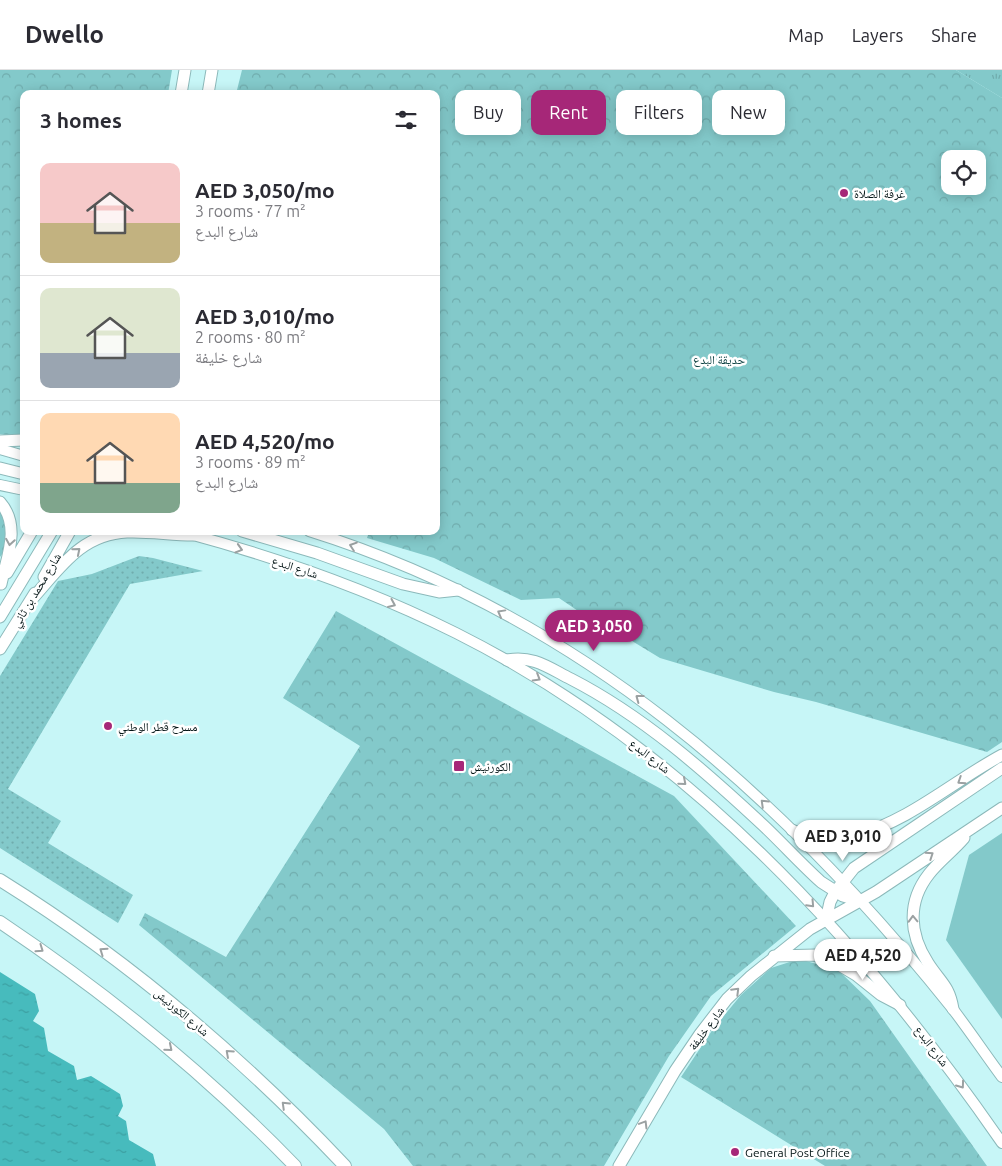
<!DOCTYPE html>
<meta charset="utf-8">
<style>
body{margin:0;font-family:Ubuntu,"Noto Naskh Arabic",sans-serif;background:#f7f7f7;color:#2b2b33;height:100vh;display:flex;flex-direction:column;font-size:19px;white-space:nowrap}
*{box-sizing:border-box;margin:0}
p{font-size:16px;color:#7c7c81}
.icon{flex:none;width:28px;height:28px;fill:none;stroke:currentColor;stroke-width:2;stroke-linecap:round;stroke-linejoin:round}
.map{position:relative;flex:1;overflow:hidden}
.drawer{position:absolute;left:20px;top:20px;width:420px;height:445px;display:flex;flex-direction:column;background:#fff;border-radius:10px;box-shadow:0 2px 12px #0003}
.drawer>*{flex:none}
.banner{position:absolute;left:455px;top:20px;width:471px;height:45px;display:flex;gap:10px}
.fabs{position:absolute;left:941px;top:80px;display:grid;gap:10px}
.fabs a{display:grid;place-items:center;width:45px;height:45px;border-radius:10px;background:#fff;box-shadow:0 2px 12px #0003;font-size:25px}
.price{position:absolute;translate:-50% -42px;padding:0 11px;border-radius:18px;background:#fff;color:#222;font-size:16px;line-height:32px;filter:drop-shadow(0 1px 2px #0008)}
.price::after{content:'';position:absolute;left:50%;top:30px;width:15px;height:11px;margin-left:-8px;background:inherit;clip-path:polygon(0 0,100% 0,50% 100%)}
.price.on{background:#a62778;color:#fff}
ul{padding:0;list-style:none}
li{display:flex;align-items:center;gap:15px;height:125px;padding:0 20px}
li+li{border-top:1px solid #e1e1e2}
li span{display:grid;place-items:center;flex:none;width:140px;height:100px;border-radius:10px;color:#555}
li>.icon{margin-inline-start:auto}
span .icon{width:60px;height:60px;fill:#fffc;stroke-width:1}
li b{font-size:21px}
h2{display:flex;justify-content:space-between;align-items:center;height:60px;padding:0 20px;font-size:21px}
.chip{padding:0 18px;border-radius:10px;background:#fff;box-shadow:0 2px 12px #0003;font-size:18px;line-height:45px}
.chip.on{background:#a62778;color:#fff}
header{display:flex;align-items:center;gap:30px;box-sizing:border-box;height:70px;padding:0 25px;background:#fff;border-bottom:1px solid #e1e1e2}
header strong{font-size:24px}
nav{display:flex;gap:28px;margin-inline-start:auto;font-size:18px}
.map>svg:first-child{display:block}
</style>
<header>
<strong>Dwello</strong>
<nav><a>Map</a><a>Layers</a><a>Share</a></nav>
</header>
<div class="map">
<svg width="1002" height="1096" viewBox="0 0 1002 1096">
<defs>
<pattern id="grass-tufts" width="24" height="20" patternUnits="userSpaceOnUse" patternTransform="scale(1.25)"><rect width="24" height="20" fill="#83c9ca"/><path d="M3 7l-1-3M5 7V3M7 7l1-3M15 17l-1-3M17 17v-4M19 17l1-3" fill="none" stroke="#70acad"/></pattern>
<pattern id="forest-crowns" width="20" height="18" patternUnits="userSpaceOnUse" patternTransform="scale(1.25)"><rect width="20" height="18" fill="#83c9ca"/><path d="M2 6a3 3 0 1 1 6 0M12 15a3 3 0 1 1 6 0" fill="none" stroke="#70acad"/></pattern>
<pattern id="garden-dots" width="8" height="8" patternUnits="userSpaceOnUse" patternTransform="scale(1.25)"><rect width="8" height="8" fill="#83c9ca"/><path d="M2 2h.1M6 6h.1" fill="none" stroke="#70acad" stroke-width="1.8" stroke-linecap="round"/></pattern>
<pattern id="water-ripples" width="26" height="14" patternUnits="userSpaceOnUse" patternTransform="scale(1.25)"><rect width="26" height="14" fill="#47bbbd"/><path d="M2 4q2-2 4 0t4 0M15 11q2-2 4 0t4 0" fill="none" stroke="#3ca0a2"/></pattern>
</defs>
<rect width="100%" height="100%" fill="#c7f6f7"/>
<!-- grass -->
<path fill="url(#grass-tufts)" d="M956 0H1002V28Z"/>
<!-- forest -->
<path fill="url(#forest-crowns)" fill-rule="evenodd" d="M0 0H172L168 24H24V368L0 364Z
M242 0H956L1002 28V672L987 682 816 632 774 622 660 588 609 557 603 558 559 528 521 530 434 488 367 468 369 462 366 461H436V24H236ZM950 89H978V116H950Z
M0 437 6 447V479L0 487Z
M336 541 674 726 796 856 711 926 669 986 604 1096H413L384 1059 139 855 145 843 226 887 360 676 283 628Z
M799 889 838 900 870 931 987 1096H825L681 1007 713 959 741 925 771 898Z"/>
<!-- garden -->
<path fill="url(#garden-dots)" d="M139 486 153 488 203 501 130 514 8 719 61 751 48 773 133 825 118 853 0 778V606L58 511 92 504Z"/>
<!-- pitch -->
<path fill="#83c9ca" d="M1002 763V949L946 870 969 785Z"/>
<!-- water -->
<path fill="url(#water-ripples)" d="M0 902 35 924 39 941 33 951 44 958 48 981 74 996 77 1010 91 1006 120 1024 123 1036 118 1046 126 1051 129 1070 153 1084 156 1096H0Z"/>
<g fill="none" stroke-linecap="round" stroke-linejoin="round">
<!-- secondary casing -->
<g stroke="#8cb9ba" stroke-width="12">
<path id="secondary" d="M0 379 24 386
M0 415 24 420
M309 461C578 545 779 722 952 938 969 960 985 984 1002 1007
M186 463C279 488 370 520 456 563 685 678 858 865 1002 1073"/>
</g>
<!-- primary casing -->
<g stroke="#8cb9ba" stroke-width="13">
<path id="primary" d="M181 24 185 0
M208 24 212 0
M0 371 24 370
M0 398 24 404
M0 432C21 456 7 487 1 514
M242 461 317 483 403 514 439 522 458 520
M7 503 32 461
M44 507 70 461
M32 529C60 498 81 464 127 462 149 461 171 465 193 465
M0 547 52 461
M0 579 35 523
M507 590C533 585 549 598 571 609 643 646 705 701 764 756 783 774 801 794 821 812L843 826 860 831
M792 760C804 765 816 772 829 772 837 772 846 768 855 766 911 750 952 712 1002 685
M826 850 830 832 835 822 854 798 1002 698
M774 886 816 885 829 889 856 905 881 925 900 935
M953 939C949 915 940 912 928 893 909 864 907 832 929 804 939 791 953 781 964 768
M619 1096 675 1001 700 964 727 929 751 906 810 859 876 822 1002 738"/>
</g>
<!-- trunk casing -->
<g stroke="#8cb9ba" stroke-width="14">
<path id="trunk" d="M0 810C127 889 242 987 345 1096
M0 852C106 923 206 1004 295 1096"/>
</g>
<!-- secondary -->
<use href="#secondary" stroke="#fff" stroke-width="10"/>
<!-- primary -->
<use href="#primary" stroke="#fff" stroke-width="11"/>
<!-- trunk -->
<use href="#trunk" stroke="#fff" stroke-width="12"/>
</g>
<!-- one-way arrows -->
<defs><path id="oneway-chevron" d="M-2-3.5L2.5 0L-2 3.5" fill="none" stroke-width="1.6" stroke-linecap="round" stroke-linejoin="round" transform="scale(1.25)"/></defs>
<g stroke="#9ba1a2">
<use href="#oneway-chevron" transform="translate(10 472) rotate(99)"/>
<use href="#oneway-chevron" transform="translate(353 476) rotate(-161)"/>
<use href="#oneway-chevron" transform="translate(239 479) rotate(17)"/>
<use href="#oneway-chevron" transform="translate(77 481) rotate(-40)"/>
<use href="#oneway-chevron" transform="translate(392 534) rotate(24)"/>
<use href="#oneway-chevron" transform="translate(501 543) rotate(-151)"/>
<use href="#oneway-chevron" transform="translate(537 608) rotate(31)"/>
<use href="#oneway-chevron" transform="translate(639 628) rotate(-143)"/>
<use href="#oneway-chevron" transform="translate(961 711) rotate(147)"/>
<use href="#oneway-chevron" transform="translate(683 712) rotate(41)"/>
<use href="#oneway-chevron" transform="translate(764 733) rotate(-136)"/>
<use href="#oneway-chevron" transform="translate(930 785) rotate(-34)"/>
<use href="#oneway-chevron" transform="translate(811 834) rotate(47)"/>
<use href="#oneway-chevron" transform="translate(913 849) rotate(-92)"/>
<use href="#oneway-chevron" transform="translate(40 879) rotate(35)"/>
<use href="#oneway-chevron" transform="translate(103 881) rotate(-145)"/>
<use href="#oneway-chevron" transform="translate(736 921) rotate(-45)"/>
<use href="#oneway-chevron" transform="translate(169 978) rotate(40)"/>
<use href="#oneway-chevron" transform="translate(229 983) rotate(-138)"/>
<use href="#oneway-chevron" transform="translate(961 1015) rotate(54)"/>
<use href="#oneway-chevron" transform="translate(285 1035) rotate(-136)"/>
<use href="#oneway-chevron" transform="translate(644 1054) rotate(-59)"/>
</g>
<!-- markers -->
<g fill="#a62778" stroke="#fff" stroke-width="2">
<circle cx="844" cy="123" r="5"/>
<circle cx="108" cy="656" r="5"/>
<rect x="453" y="690" width="12" height="12" rx="2.5"/>
<circle cx="735" cy="1082" r="5"/>
</g>
<g text-anchor="middle" dominant-baseline="central" stroke-width="5" stroke-linejoin="round" paint-order="stroke">
<!-- poi labels -->
<g font-size="12" fill="#041516" stroke="#fff" text-anchor="start">
<text x="854" y="123">غرفة الصلاة</text>
<text x="118" y="656">مسرح قطر الوطني</text>
<text x="470" y="696">الكورنيش</text>
<text x="745" y="1082">General Post Office</text>
</g>
<!-- park labels -->
<g font-size="12" fill="#104445" stroke="#fff">
<text x="719" y="289">حديقة البدع</text>
</g>
<!-- street labels -->
<g font-size="12" fill="#041516" stroke="#fff">
<text transform="translate(295 497) rotate(18)">شارع البدع</text>
<text transform="translate(36 520) rotate(-59)">شارع محمد بن ثاني</text>
<text transform="translate(650 686) rotate(38)">شارع البدع</text>
<text transform="translate(182 942) rotate(40)">شارع الكورنيش</text>
<text transform="translate(706 958) rotate(-53)">شارع خليفة</text>
<text transform="translate(932 976) rotate(53)">شارع البدع</text>
</g>
</g>
</svg>
<div class="fabs">
<a><svg class="icon" aria-label="locate" viewBox="0 0 24 24"><circle cx="12" cy="12" r="6"/><path d="M12 2v4M12 18v4M2 12h4M18 12h4"/></svg></a>
</div>
<b class="price on" style="left:594px;top:582px">AED 3,050</b>
<b class="price" style="left:843px;top:792px">AED 3,010</b>
<b class="price" style="left:863px;top:911px">AED 4,520</b>
<div class="banner">
<a class="chip">Buy</a>
<a class="chip on">Rent</a>
<a class="chip">Filters</a>
<a class="chip">New</a>
</div>
<section class="drawer">
<h2>3 homes<svg class="icon" aria-label="filters" viewBox="0 0 24 24"><path d="M4 7h16M4 17h16"/><circle cx="9" cy="7" r="2"/><circle cx="15" cy="17" r="2"/></svg></h2>
<ul>
<li><span style="background:linear-gradient(#f6c9c9 60%,#c2b280 0)"><svg class="icon" aria-label="home" viewBox="0 0 24 24"><path d="M3 11l9-7 9 7M6 9v11h12V9"/></svg></span><div><b>AED 3,050/mo</b><p>3 rooms · 77 m²</p><p>شارع البدع</p></div></li>
<li><span style="background:linear-gradient(#dfe7d0 65%,#9aa5b1 0)"><svg class="icon" aria-label="home" viewBox="0 0 24 24"><path d="M3 11l9-7 9 7M6 9v11h12V9"/></svg></span><div><b>AED 3,010/mo</b><p>2 rooms · 80 m²</p><p>شارع خليفة</p></div></li>
<li><span style="background:linear-gradient(#ffd9b3 70%,#7fa58c 0)"><svg class="icon" aria-label="home" viewBox="0 0 24 24"><path d="M3 11l9-7 9 7M6 9v11h12V9"/></svg></span><div><b>AED 4,520/mo</b><p>3 rooms · 89 m²</p><p>شارع البدع</p></div></li>
</ul>
</section>
</div>
